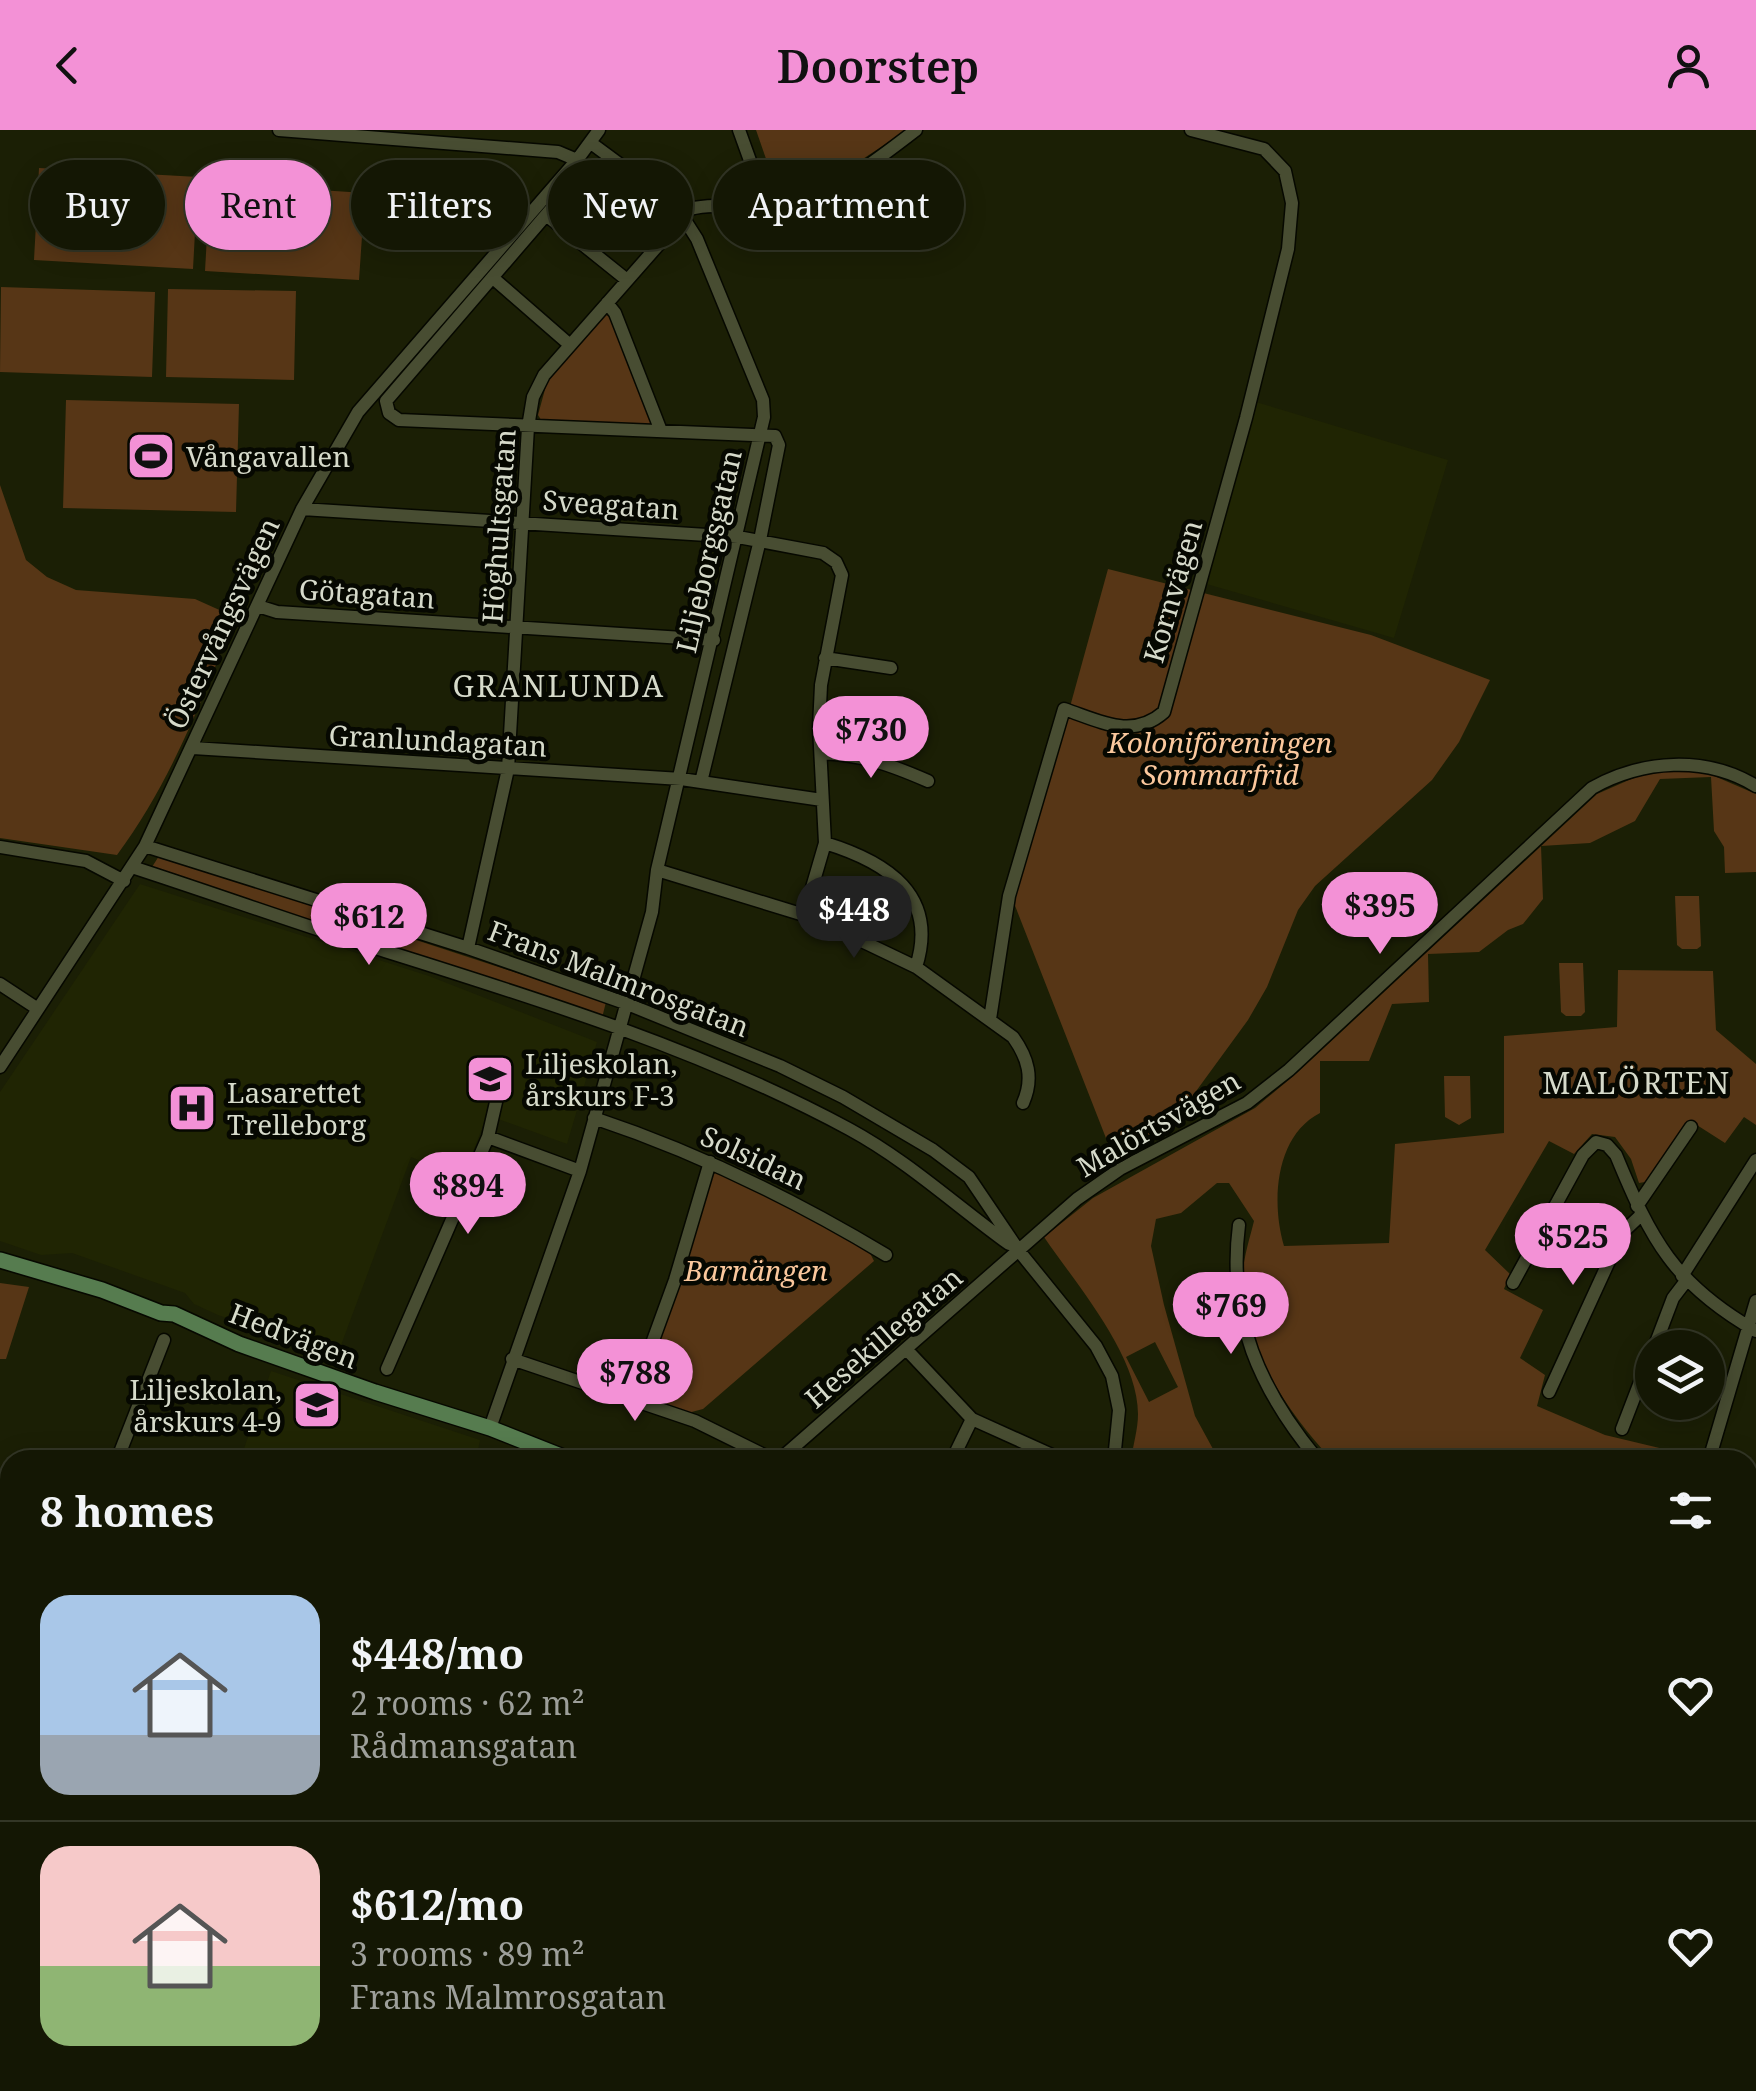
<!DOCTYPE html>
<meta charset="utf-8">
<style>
body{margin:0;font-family:"Noto Serif",serif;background:#1d200e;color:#f1f3f6;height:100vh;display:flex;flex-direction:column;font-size:38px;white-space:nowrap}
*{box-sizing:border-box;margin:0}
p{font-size:32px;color:#9d9f9a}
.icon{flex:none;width:55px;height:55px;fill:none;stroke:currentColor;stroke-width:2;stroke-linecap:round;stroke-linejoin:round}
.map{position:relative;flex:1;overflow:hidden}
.drawer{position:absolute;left:0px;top:1320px;width:1758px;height:642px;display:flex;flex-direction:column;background:#141704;border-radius:30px 30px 0 0;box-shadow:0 5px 25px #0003,0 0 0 2px #333626}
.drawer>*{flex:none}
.guide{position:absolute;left:30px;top:30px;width:1000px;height:90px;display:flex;gap:20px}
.buttons{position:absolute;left:1635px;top:1200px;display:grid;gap:20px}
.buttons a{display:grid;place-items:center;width:90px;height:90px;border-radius:50%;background:#141704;box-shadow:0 5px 25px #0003,0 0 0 2px #333626;font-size:50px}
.price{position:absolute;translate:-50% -85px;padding:0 22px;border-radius:35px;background:#f391d6;color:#111;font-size:32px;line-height:65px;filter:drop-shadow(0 2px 5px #0008)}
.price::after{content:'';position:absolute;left:50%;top:60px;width:30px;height:22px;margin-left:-15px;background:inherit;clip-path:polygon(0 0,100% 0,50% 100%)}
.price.on{background:#222;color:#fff}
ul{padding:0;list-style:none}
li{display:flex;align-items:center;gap:30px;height:250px;padding:0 40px}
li+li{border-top:2px solid #333626}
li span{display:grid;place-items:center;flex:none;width:280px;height:200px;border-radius:30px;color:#555}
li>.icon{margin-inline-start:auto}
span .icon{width:120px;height:120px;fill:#fffc;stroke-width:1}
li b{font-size:42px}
h2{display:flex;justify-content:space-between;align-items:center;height:120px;padding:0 40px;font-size:42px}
.pill{padding:0 35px;border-radius:45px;background:#141704;box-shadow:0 5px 25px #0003,0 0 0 2px #333626;font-size:35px;line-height:90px}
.pill.on{background:#f391d6;color:#111}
header{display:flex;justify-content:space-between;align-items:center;height:130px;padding:0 40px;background:#f391d6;color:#111;font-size:45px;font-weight:600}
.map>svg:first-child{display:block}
</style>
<header><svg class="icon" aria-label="back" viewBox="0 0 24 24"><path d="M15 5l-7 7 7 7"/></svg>Doorstep<svg class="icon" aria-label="person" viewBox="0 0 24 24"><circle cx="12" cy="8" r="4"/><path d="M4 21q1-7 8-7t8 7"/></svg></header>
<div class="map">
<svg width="1756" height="1961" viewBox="0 0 1756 1961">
<rect width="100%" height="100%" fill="#1b1f05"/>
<!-- built -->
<path fill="#202503" d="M1256 272 1448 330 1394 508 1203 453Z
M140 754 429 846 597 912 567 1014 487 985 463 1048 411 1027 337 1226 218 1185 194 1174 185 1163 72 1123 41 1125 0 1111V962Z
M271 1241 480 1310 476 1330H240Z
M0 1466 10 1503V1666L0 1687Z"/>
<!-- green -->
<path fill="#573616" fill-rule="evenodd" d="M756 0H907L820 57 781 72Z
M39 38 198 47 193 139 34 130Z
M210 53 365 63 359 150 205 141Z
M1 157 155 162 152 247 0 242Z
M168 159 296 161 294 250 166 247Z
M605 185 610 186 655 290 650 295 543 293 538 285 547 252Z
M66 270 239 274 236 382 63 378Z
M0 355 26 430 47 447 76 460 195 469 235 487C202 570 171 652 117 725L0 708Z
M1108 439 1371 505 1490 550 1459 612 1432 650 1315 756 1298 780 1267 857 1248 890 1167 1001 1113 1026 1012 768 1068 584Z
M1674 640 1705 642 1756 664V742L1725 743 1724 717 1714 701 1711 647 1660 649 1635 691 1590 713 1541 716 1543 769 1523 794 1508 800 1479 822 1428 824 1429 872 1392 874 1369 931H1320V983C1275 1006 1271 1072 1284 1116L1389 1113 1395 1014 1504 1003V906L1617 897 1618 840 1713 841 1716 900 1756 934V995L1744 987 1725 1013 1689 990 1645 1052 1639 1053 1631 1029 1615 1007 1592 1004 1574 1024 1549 1011 1485 1120 1510 1144 1504 1159 1543 1180 1520 1228 1545 1245 1537 1276 1605 1305 1693 1326 1692 1330H1415L1410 1319 1332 1330C1286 1281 1242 1215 1243 1145 1243 1128 1250 1108 1254 1091L1229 1053H1217L1181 1083 1156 1089 1151 1116 1164 1175 1195 1286 1219 1330H1131C1133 1315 1138 1299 1138 1284 1138 1225 1076 1154 1044 1107L1093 1068 1255 978 1297 943 1597 664 1638 646ZM1155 1212 1178 1257 1149 1272 1126 1227Z
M159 726 606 872 602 888 152 737Z
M1675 766H1699L1701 816 1697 819H1682L1677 815Z
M1559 833H1583L1585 882 1581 886H1566L1561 882Z
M1444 946H1470L1471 988 1459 995 1445 987Z
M718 1040 869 1121 874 1131 703 1279 684 1284 641 1269 639 1264 712 1046Z
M0 1153 29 1157 6 1229H0Z
M0 1800 10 1804V1952L160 1953 163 1961H0Z"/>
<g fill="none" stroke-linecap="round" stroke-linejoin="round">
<!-- minor casing -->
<g stroke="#060800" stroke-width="15">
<path id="minor" d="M279 0 558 22 577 30
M739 0 757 50
M577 49 386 271 389 283 399 290 775 306 779 315 760 410 701 652
M546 85 627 150
M493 148 570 215
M607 173 615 183 661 301
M302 379 738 407 823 423 836 432 842 445 821 555 819 597 825 713 804 785
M258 476 277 482 714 510
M825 528 891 538
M193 618 681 649 822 670
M821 623C863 625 889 634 928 651
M825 713C887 732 939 765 916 837
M145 716 468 818 625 873 780 936 843 967 933 1020 969 1047 1019 1121 1096 1216 1112 1246 1119 1280 1114 1330
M0 717 86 731 124 751
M132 737C212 763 290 791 369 816 532 867 699 918 849 999 908 1031 955 1075 1009 1114
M657 740 804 785 868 814 916 837 1013 907C1028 928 1034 948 1023 973
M468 818 508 639 528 297 533 267 544 245 690 79C718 72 747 80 775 77 827 71 875 31 916 0
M0 854 38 879
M990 889 1009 766 1064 579C1100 591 1132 610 1164 582L1246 288 1288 119 1292 73 1285 41 1264 19 1191 0
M0 937 145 716 302 379 358 282 577 30 599 0
M594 988C696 1022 793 1069 886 1125
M488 1007 580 1041
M1637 1076 1691 997
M1239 1095C1227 1188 1260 1260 1318 1330
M1682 1146 1756 1030
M1513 1153 1583 1025 1596 1012 1607 1015 1616 1025C1651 1110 1674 1154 1756 1201
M1654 1218 1673 1168 1686 1151
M907 1220 972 1289 1063 1330
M512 1229 695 1291 774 1330
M387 1239 488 1007 499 959
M1549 1262 1622 1103 1641 1085
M631 1271 675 1150 710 1032
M490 1298 580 1041 652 782 657 740 764 287 763 270 697 109 683 87 668 70 591 13
M1622 1299 1652 1221
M117 1330 164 1210
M491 1330 492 1329
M779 1330 1077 1069 1120 1039 1247 973 1289 940 1592 658C1642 630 1705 625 1756 656
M952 1330 972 1289
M1709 1330 1756 1171
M0 1346 10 1374
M0 1415 10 1412
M0 1436 10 1437
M1748 1489 1752 1475
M1748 1621 1756 1623
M2 1705 10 1689
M1748 1765 1756 1767
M1748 1919 1756 1923
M280 1952 286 1961
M524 1952 534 1961
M899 1952 917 1961
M1113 1952 1131 1961
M1325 1952 1347 1961
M1421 1952 1424 1961
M202 1961 206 1952
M458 1961 470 1952
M653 1961 657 1952
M801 1961 805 1952
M838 1961 842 1952
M983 1961 987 1952
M1161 1961 1164 1952
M1522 1961 1525 1952"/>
</g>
<!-- major casing -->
<g stroke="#060800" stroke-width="18">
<path id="major" d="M0 1130 102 1160 161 1183 174 1184 239 1214 375 1262 490 1298 571 1330
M1408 1952 1410 1961"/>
</g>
<!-- minor -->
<use href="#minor" stroke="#484d32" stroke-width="12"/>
<!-- major -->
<use href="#major" stroke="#567c4f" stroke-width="15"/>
</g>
<!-- icons -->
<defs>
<g id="stadium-square" transform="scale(2.5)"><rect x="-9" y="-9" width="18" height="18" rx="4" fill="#f391d6" stroke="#060801"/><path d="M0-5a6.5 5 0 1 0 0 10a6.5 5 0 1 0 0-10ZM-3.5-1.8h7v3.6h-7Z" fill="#111"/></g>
<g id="school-square" transform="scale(2.5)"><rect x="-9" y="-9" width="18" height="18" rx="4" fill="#f391d6" stroke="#060801"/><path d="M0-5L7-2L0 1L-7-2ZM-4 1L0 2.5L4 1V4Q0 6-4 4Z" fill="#111"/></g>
<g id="hospital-square" transform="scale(2.5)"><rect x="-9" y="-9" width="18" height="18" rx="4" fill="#f391d6" stroke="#060801"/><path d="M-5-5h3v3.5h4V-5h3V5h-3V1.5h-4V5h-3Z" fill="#111"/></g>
</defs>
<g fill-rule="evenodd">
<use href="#stadium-square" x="151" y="326"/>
<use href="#school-square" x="490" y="949"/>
<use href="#hospital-square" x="192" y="978"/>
<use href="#school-square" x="317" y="1275"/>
</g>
<g text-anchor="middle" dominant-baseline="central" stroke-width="9" stroke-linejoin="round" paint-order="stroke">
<!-- poi labels -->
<g font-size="28" fill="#d6daca" stroke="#060801" text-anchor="start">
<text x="186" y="326">Vångavallen</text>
<text x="525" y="933">Liljeskolan,<tspan x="525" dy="32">årskurs F-3</tspan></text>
<text x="227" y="962">Lasarettet<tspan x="227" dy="32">Trelleborg</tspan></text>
<text x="282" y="1259" text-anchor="end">Liljeskolan,<tspan x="282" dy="32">årskurs 4-9</tspan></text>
</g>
<!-- street labels -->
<g font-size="28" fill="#d6daca" stroke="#060801">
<text transform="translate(611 374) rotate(4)">Sveagatan</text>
<text transform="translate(498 396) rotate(-86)">Höghultsgatan</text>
<text transform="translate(708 421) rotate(-77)">Liljeborgsgatan</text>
<text transform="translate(1172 461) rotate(-74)">Kornvägen</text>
<text transform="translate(367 463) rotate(4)">Götagatan</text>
<text transform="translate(222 493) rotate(-65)">Östervångsvägen</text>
<text transform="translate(438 610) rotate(3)">Granlundagatan</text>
<text transform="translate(619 848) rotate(21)">Frans Malmrosgatan</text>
<text transform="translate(1158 993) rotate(-30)">Malörtsvägen</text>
<text transform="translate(754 1027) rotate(25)">Solsidan</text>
<text transform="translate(294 1205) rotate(21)">Hedvägen</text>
<text transform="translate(883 1207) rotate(-41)">Hesekillegatan</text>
</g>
<!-- park labels -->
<g font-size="28" font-style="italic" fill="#fbc89d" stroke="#060801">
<text x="1220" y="612">Koloniföreningen<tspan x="1220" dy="32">Sommarfrid</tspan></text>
<text x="756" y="1140">Barnängen</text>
</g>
<!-- neighbourhood labels -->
<g font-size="30" letter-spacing="2.5" fill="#d6daca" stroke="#060801">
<text x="559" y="555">GRANLUNDA</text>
<text x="1637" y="952">MALÖRTEN</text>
</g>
</g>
</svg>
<div class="buttons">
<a><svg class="icon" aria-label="layers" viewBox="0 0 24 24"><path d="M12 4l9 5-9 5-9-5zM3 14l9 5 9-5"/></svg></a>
</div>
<b class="price" style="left:871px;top:651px">$730</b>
<b class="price" style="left:1380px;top:827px">$395</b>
<b class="price on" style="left:854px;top:831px">$448</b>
<b class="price" style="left:369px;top:838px">$612</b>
<b class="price" style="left:468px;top:1107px">$894</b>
<b class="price" style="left:1573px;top:1158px">$525</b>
<b class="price" style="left:1231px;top:1227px">$769</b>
<b class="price" style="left:635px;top:1294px">$788</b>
<div class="guide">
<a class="pill">Buy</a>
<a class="pill on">Rent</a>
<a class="pill">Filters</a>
<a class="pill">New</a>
<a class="pill">Apartment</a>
</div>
<section class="drawer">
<h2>8 homes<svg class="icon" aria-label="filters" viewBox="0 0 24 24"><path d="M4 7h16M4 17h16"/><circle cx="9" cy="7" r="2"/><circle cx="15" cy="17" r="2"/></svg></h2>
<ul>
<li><span style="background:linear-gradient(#a9c7e8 70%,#9aa5b1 0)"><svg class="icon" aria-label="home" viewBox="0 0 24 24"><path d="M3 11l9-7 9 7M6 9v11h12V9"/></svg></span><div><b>$448/mo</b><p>2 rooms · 62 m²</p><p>Rådmansgatan</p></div><svg class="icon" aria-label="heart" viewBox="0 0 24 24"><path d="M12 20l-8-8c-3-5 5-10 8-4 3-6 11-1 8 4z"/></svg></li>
<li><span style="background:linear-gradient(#f6c9c9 60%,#8fb573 0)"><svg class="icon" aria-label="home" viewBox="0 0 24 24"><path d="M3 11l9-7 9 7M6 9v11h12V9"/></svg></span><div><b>$612/mo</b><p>3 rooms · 89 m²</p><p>Frans Malmrosgatan</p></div><svg class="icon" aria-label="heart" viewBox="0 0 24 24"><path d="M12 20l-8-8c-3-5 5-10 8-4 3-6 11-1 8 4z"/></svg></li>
</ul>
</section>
</div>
